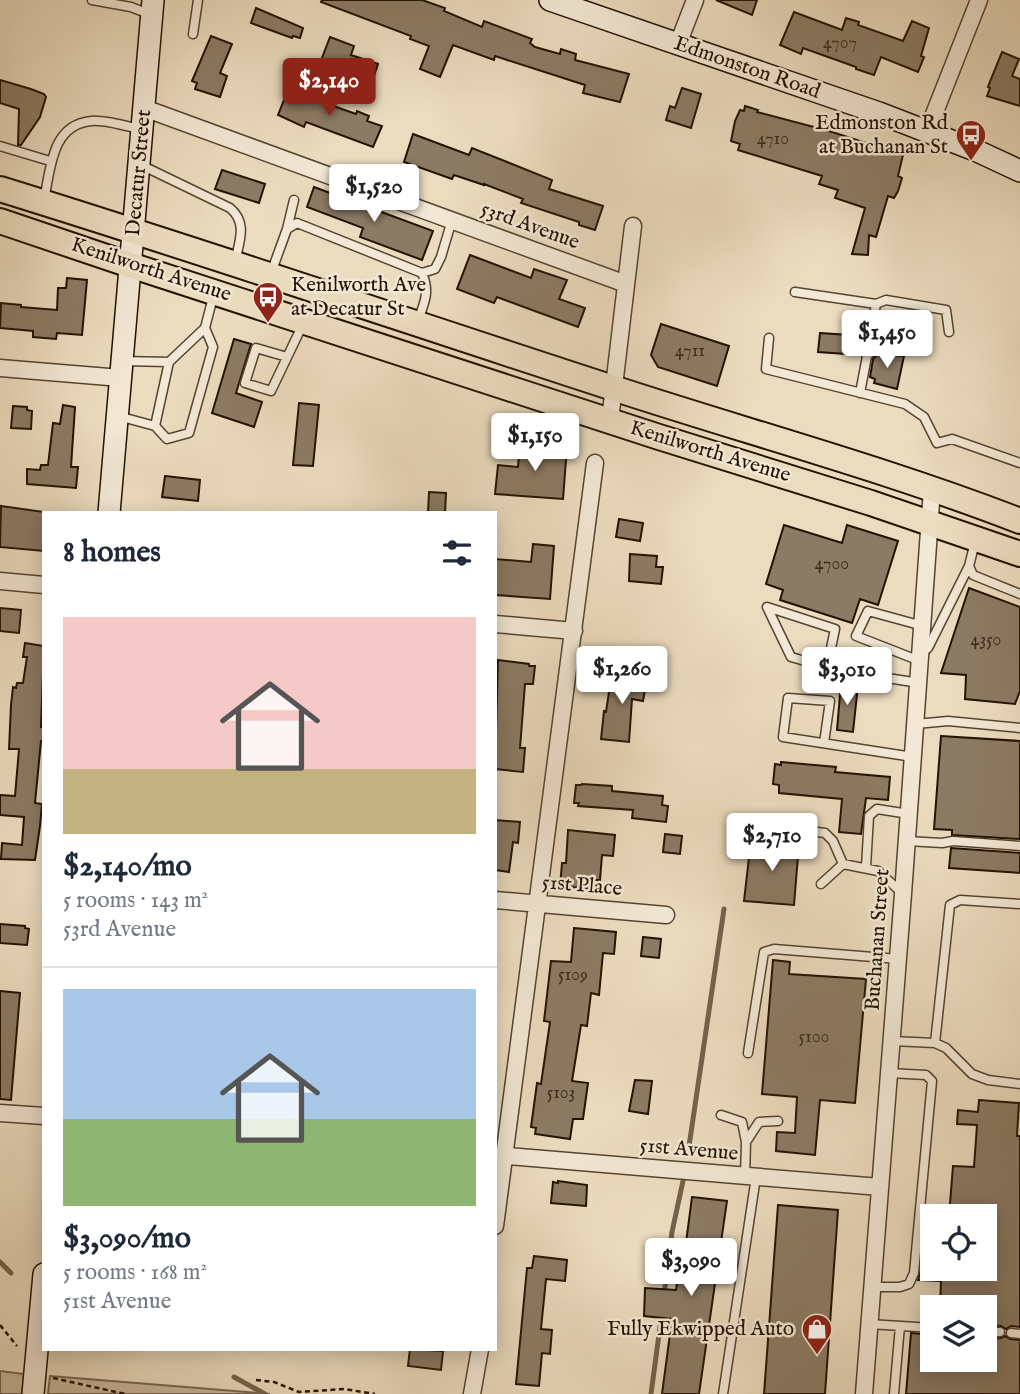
<!DOCTYPE html>
<meta charset="utf-8">
<style>
body{margin:0;font-family:"IM FELL English",serif;background:#f6f6f7;color:#1f2937;height:100vh;display:flex;flex-direction:column;font-size:26px;white-space:nowrap}
*{box-sizing:border-box;margin:0}
p{font-size:23px;color:#747a83}
.icon{flex:none;width:38px;height:38px;fill:none;stroke:currentColor;stroke-width:2;stroke-linecap:round;stroke-linejoin:round}
.map{position:relative;flex:1;overflow:hidden}
.sheet{position:absolute;left:42px;top:511px;width:455px;height:840px;display:flex;flex-direction:column;background:#fff;border-radius:0px;box-shadow:0 4px 18px #0003}
.sheet>*{flex:none}
.tools{position:absolute;left:920px;top:1204px;display:grid;gap:14px}
.tools a{display:grid;place-items:center;width:77px;height:77px;border-radius:0px;background:#fff;box-shadow:0 4px 18px #0003;font-size:35px}
.price{position:absolute;translate:-50% -60px;padding:0 16px;border-radius:7px;background:#fff;color:#222;font-size:23px;line-height:46px;filter:drop-shadow(0 2px 4px #0008)}
.price::after{content:'';position:absolute;left:50%;top:42px;width:21px;height:16px;margin-left:-10px;background:inherit;clip-path:polygon(0 0,100% 0,50% 100%)}
.price.on{background:#8f2418;color:#fff}
ul{padding:0;list-style:none}
li{display:grid;align-content:center;gap:14px;height:371px;padding:0 21px}
li+li{border-top:2px solid #e0e1e3}
li span{display:grid;place-items:center;height:217px;border-radius:0px;color:#555}
li>.icon{margin-inline-start:auto}
span .icon{width:126px;height:126px;fill:#fffc;stroke-width:1}
li b{font-size:30px}
h2{display:flex;justify-content:space-between;align-items:center;height:84px;padding:0 21px;font-size:30px}
.map>svg:first-child{display:block}
</style>
<div class="map">
<svg width="1020" height="1394" viewBox="0 0 1020 1394">
<rect width="100%" height="100%" fill="#ecdcbf"/>
<filter id="stains"><feTurbulence type="fractalNoise" baseFrequency=".00286" numOctaves="4"/><feColorMatrix values="0 0 0 0 .2 0 0 0 0 .09 0 0 0 0 .02 0 0 0 .5 -.17"/></filter>
<radialGradient id="worn" r=".72"><stop offset=".6" stop-color="#630" stop-opacity="0"/><stop offset="1" stop-color="#630" stop-opacity=".3"/></radialGradient>
<!-- green -->
<path fill="#caba9f" stroke="#766650" stroke-width="2" d="M0 1371 24 1374 22 1394H0Z
M50 1376 270 1394H48Z"/>
<g fill="none" stroke-linecap="round" stroke-linejoin="round">
<!-- stream -->
<path stroke="#73624c" stroke-width="5" d="M688 1153 724 909
M0 1262 11 1273
M664 1295 672 1232 683 1181
M234 1377 265 1394
M651 1394 662 1312"/>
</g>
<!-- building -->
<path fill="#8c7b64" stroke="#231201" stroke-width="2" d="M322 0H422L445 8 444 11 482 27 484 21 532 39 530 43 535 47 560 54 561 49 576 54 575 60 629 74 620 102 583 93 585 85 495 56 494 60 453 45 440 77 420 69 429 46 410 39 411 36 321 2Z
M716 0H757L752 15Z
M256 8 303 28 300 38 293 36 292 38 251 23Z
M794 12 842 30 846 18 859 22 858 25 903 41 912 21 929 28 921 56 924 57 918 72 881 57 874 75 856 69V67L803 48 801 54 780 45Z
M211 36 232 44 220 73 227 76 220 97 195 89 197 83 192 81Z
M330 37 354 46 351 55 378 64 373 79 345 70 344 73 333 68 330 75 317 71Z
M1002 52 1019 59 1012 76 1020 79V106L987 96 990 88 988 87 989 84Z
M0 80 31 89 44 94 46 97 40 117 21 145H18L19 109 0 103Z
M682 88 701 94 691 128 666 120 670 106 675 108Z
M288 90 356 114 357 111 369 116 367 121 382 126 373 147 306 122 304 127 278 115Z
M745 106 758 110 757 112 829 131 903 155 898 176 902 178 898 191 894 198 888 196 876 237 869 235 868 255 852 254 865 208 835 198 838 190 819 184 822 176 738 150 740 144 731 141 735 121 740 110 744 111Z
M413 134 469 155 472 148 552 180 549 189 603 206 595 230 579 225V222L521 203 523 199 484 184V185L454 175 452 179 404 162Z
M222 170 265 184 259 203 215 189Z
M314 187 433 231 422 260 360 237 363 228 307 207Z
M470 255 531 278 534 269 567 280 559 299 585 308 578 327 497 297 494 303 457 289Z
M67 278 87 280 82 335 57 333 56 339 33 337V331L0 328 1 303 21 305V307L57 310 58 288H66Z
M661 324 729 346 717 386 658 367 651 355Z
M820 333 864 336 860 355 818 352Z
M234 339 251 344 236 393 262 402 254 427 212 413Z
M878 354 904 356 897 389 874 383 875 379 870 377 873 359Z
M299 403 319 405 313 466 293 465Z
M63 405 75 407 71 467H78L76 488 27 484V469L40 470 41 465H48L53 423 60 424Z
M13 406 27 407V410L32 411 31 429 11 428Z
M520 442 567 447 563 499 495 494 498 465 518 467Z
M165 476 200 480 198 501 162 497Z
M429 492 446 493 445 513H428Z
M1 506 44 512V551L0 547Z
M619 519 643 523 640 541 616 537Z
M784 525 842 543 847 525 898 541 878 605 860 599 852 623 780 600 783 590 766 584Z
M533 544 554 546 550 599 495 595V559L531 562Z
M630 554 657 556 656 567H663L661 584 629 581Z
M969 588 1020 607V691L1015 704 965 699 966 675 941 673Z
M0 608 21 610 19 633 0 631Z
M25 643 44 646 41 727H44V741H41L35 803 42 804 40 826 35 860 1 859 2 843 22 845 24 817 0 815V795L15 796 19 749H9L11 705 13 687 16 688 17 683H23L27 657H23Z
M498 660 529 664V666H535L533 684H525L520 748H525L523 772 495 769Z
M612 672 647 678 643 701 632 699 629 742 601 739 604 711 606 712Z
M841 683 858 685 853 732 837 730Z
M941 736 1020 741V839L952 835V830L934 829Z
M781 762 836 767 835 772 890 777 888 800 866 798 861 834 839 832 842 799 779 793V785L773 784 775 764 781 765Z
M582 784 612 786V791L663 796 662 805 668 806 666 822 632 818 633 810 578 806 579 803H574L576 785H581Z
M495 820 520 822 518 843 513 842 509 872 495 870Z
M568 830 615 835 613 856 602 855 600 880H593L592 889 560 886 562 863H566Z
M665 834 682 836 680 854 663 852Z
M751 840 799 844 794 905 744 901Z
M951 848 1020 853V873L949 868Z
M0 924 25 926V928L29 929 27 945 0 943Z
M574 928 616 932 614 954 603 953 599 995 591 993 587 1026 581 1025 572 1081 588 1083 583 1119H573L570 1139 535 1134 536 1128 531 1127 537 1083 541 1084 550 1022 544 1021 551 961 571 962Z
M643 937 661 939 659 958 641 956Z
M773 960 790 962 789 974 866 979 855 1103 820 1100 815 1155 776 1151 777 1132 795 1133 797 1097 762 1094Z
M0 991 20 993 11 1100 0 1099Z
M635 1080 652 1081 648 1114 629 1111Z
M979 1100 1019 1103 1017 1136H1020V1327L1011 1326 1006 1329 1001 1326 985 1325V1307H940L941 1281 918 1280 921 1269H985V1216H949L953 1166 974 1167 977 1125 957 1124 958 1110 978 1112Z
M558 1181 587 1185 586 1206 551 1203 553 1182 558 1183Z
M692 1197 727 1201 699 1394H662L672 1319 644 1316 645 1288 676 1290 681 1258H684Z
M778 1205 838 1210 825 1394H764Z
M534 1256 567 1260 565 1281 546 1279 541 1329 552 1330 550 1354 542 1353 539 1386 516 1384 527 1268H532Z
M911 1333 933 1335V1360H985V1339L1001 1338 1005 1336 1010 1339 1020 1340V1394H906Z
M410 1349 443 1351 441 1370 408 1366Z"/>
<g fill="none" stroke-linecap="round" stroke-linejoin="round">
<!-- lane casing -->
<g stroke="#554430" stroke-width="11">
<path id="lane" d="M92 0 131 7 149 14
M193 34 198 0
M0 146 50 161
M141 165 230 208C248 223 239 242 235 262
M44 199C51 169 51 125 91 121 103 119 126 126 139 129
M287 229 294 200
M271 273 287 229 297 223 422 273C430 291 425 302 418 320
M422 273 435 269 441 257 452 220
M795 292 876 304
M769 338 766 369 905 404 924 417 937 443 952 439 1020 463
M867 356 876 304 886 300 946 310 949 332
M287 357 256 348 245 383 271 391 303 324
M122 361 169 362 205 328
M860 393 867 356 875 347 910 350
M118 416 155 426 167 439 189 433 213 347 205 328 213 297
M155 426 169 362
M975 542 969 566 973 575 1020 594
M921 653 928 648 969 566
M920 661 856 636 868 611 923 626
M827 667 835 629 767 607 791 657 837 670 919 683
M916 724 948 721 1020 728
M824 743 830 701 788 698 783 737 913 757
M765 826 825 833 833 841 843 864
M907 841 942 843 953 841 1020 846
M866 867 869 816 877 809 909 814
M821 884 843 864 878 871 901 892
M892 1041 935 1043 946 1048 972 1074 988 1080 1020 1084
M935 1043 950 905 960 900 1020 904
M748 1053 764 952 774 949 898 959
M721 1115 742 1122 746 1142 745 1176
M746 1142 759 1122 778 1121
M872 1287H900L909 1284 914 1273 932 1081 926 1075 889 1073
M869 1324 933 1328
M985 1332H1000
M1011 1333 1020 1334
M723 1394 756 1177
M894 1394 900 1326"/>
</g>
<!-- street casing -->
<g stroke="#554430" stroke-width="19">
<path id="street" d="M678 44 695 0
M144 108 626 284
M927 132 979 0
M0 368 121 378
M610 420 633 226
M0 581 44 585
M495 624 574 631
M495 900 666 915
M0 1113 44 1116
M495 1155 880 1187
M495 1226 595 463
M472 1394 480 1349
M864 1394 903 894 932 489"/>
</g>
<!-- secondary casing -->
<g stroke="#231201" stroke-width="24">
<path id="secondary" d="M550 0 879 113 975 150 1020 171
M109 513 153 0
M33 1394 44 1274"/>
</g>
<!-- primary casing -->
<g stroke="#231201" stroke-width="28">
<path id="primary" d="M0 189C204 252 407 321 610 387 747 432 886 469 1020 521
M0 221 130 265 659 437 871 503 1020 554"/>
</g>
<!-- path -->
<path stroke="#231201" stroke-width="2.5" stroke-dasharray="5 3.5" stroke-linecap="butt" d="M0 1325 17 1346
M53 1378 125 1394
M256 1380 274 1382 299 1392 344 1389 375 1394"/>
<!-- lane -->
<use href="#lane" stroke="#f3e8d5" stroke-width="8"/>
<!-- street -->
<use href="#street" stroke="#f3e8d5" stroke-width="16"/>
<!-- secondary -->
<use href="#secondary" stroke="#f3e8d5" stroke-width="21"/>
<!-- primary -->
<use href="#primary" stroke="#ecdcbf" stroke-width="24"/>
</g>
<!-- icons -->
<defs>
<g id="bus-pin" transform="scale(1.575)"><path d="M0 17L-7.5 6A9.5 9.5 0 1 1 7.5 6Z" fill="#8f2418" stroke="#f3e8d5"/><path d="M-5-6H5V4H4V6H2V4H-2V6H-4V4H-5ZM-3.5-4V0h7V-4ZM-3.5 1.2v1.5H-2V1.2ZM2 1.2v1.5H3.5V1.2Z" fill="#fff"/></g>
<g id="shop-pin" transform="scale(1.575)"><path d="M0 17L-7.5 6A9.5 9.5 0 1 1 7.5 6Z" fill="#8f2418" stroke="#f3e8d5"/><path d="M-5-2.5h2.3a2.7 3.5 0 0 1 5.4 0H5L5.5 6h-11ZM-1.5-2.5h3a1.5 2.3 0 0 0-3 0Z" fill="#fff"/></g>
</defs>
<g fill-rule="evenodd">
<use href="#bus-pin" x="971" y="135"/>
<use href="#bus-pin" x="268" y="297"/>
<use href="#shop-pin" x="817" y="1329"/>
</g>
<g text-anchor="middle" dominant-baseline="central" stroke-width="5" stroke-linejoin="round" paint-order="stroke">
<!-- number labels -->
<g font-size="18" fill="#3d2c1a">
<text x="840" y="43">4707</text>
<text x="773" y="139">4710</text>
<text x="690" y="351">4711</text>
<text x="832" y="564">4700</text>
<text x="986" y="640">4350</text>
<text x="573" y="975">5109</text>
<text x="814" y="1037">5100</text>
<text x="561" y="1093">5103</text>
</g>
<!-- street labels -->
<g font-size="21" fill="#231201" stroke="#f3e8d5">
<text transform="translate(747 68) rotate(19)">Edmonston Road</text>
<text transform="translate(139 173) rotate(-85)">Decatur Street</text>
<text transform="translate(530 226) rotate(20)">53rd Avenue</text>
<text transform="translate(151 270) rotate(18)">Kenilworth Avenue</text>
<text transform="translate(710 452) rotate(17)">Kenilworth Avenue</text>
<text transform="translate(582 886) rotate(5)">51st Place</text>
<text transform="translate(878 940) rotate(-86)">Buchanan Street</text>
<text transform="translate(689 1150) rotate(5)">51st Avenue</text>
</g>
<!-- poi labels -->
<g font-size="21" fill="#231201" stroke="#f3e8d5" text-anchor="end">
<text x="948" y="123">Edmonston Rd<tspan x="948" dy="24">at Buchanan St</tspan></text>
<text x="291" y="285" text-anchor="start">Kenilworth Ave<tspan x="291" dy="24">at Decatur St</tspan></text>
<text x="794" y="1329">Fully Ekwipped Auto</text>
</g>
</g>
<rect width="100%" height="100%" filter="url(#stains)"/>
<rect width="100%" height="100%" fill="url(#worn)"/>
</svg>
<div class="tools">
<a><svg class="icon" aria-label="locate" viewBox="0 0 24 24"><circle cx="12" cy="12" r="6"/><path d="M12 2v4M12 18v4M2 12h4M18 12h4"/></svg></a>
<a><svg class="icon" aria-label="layers" viewBox="0 0 24 24"><path d="M12 4l9 5-9 5-9-5zM3 14l9 5 9-5"/></svg></a>
</div>
<b class="price on" style="left:329px;top:118px">$2,140</b>
<b class="price" style="left:374px;top:224px">$1,520</b>
<b class="price" style="left:887px;top:370px">$1,450</b>
<b class="price" style="left:535px;top:473px">$1,150</b>
<b class="price" style="left:622px;top:706px">$1,260</b>
<b class="price" style="left:847px;top:707px">$3,010</b>
<b class="price" style="left:772px;top:873px">$2,710</b>
<b class="price" style="left:691px;top:1298px">$3,090</b>
<section class="sheet">
<h2>8 homes<svg class="icon" aria-label="filters" viewBox="0 0 24 24"><path d="M4 7h16M4 17h16"/><circle cx="9" cy="7" r="2"/><circle cx="15" cy="17" r="2"/></svg></h2>
<ul>
<li><span style="background:linear-gradient(#f6c9c9 70%,#c2b280 0)"><svg class="icon" aria-label="home" viewBox="0 0 24 24"><path d="M3 11l9-7 9 7M6 9v11h12V9"/></svg></span><div><b>$2,140/mo</b><p>5 rooms · 143 m²</p><p>53rd Avenue</p></div></li>
<li><span style="background:linear-gradient(#a9c7e8 60%,#8fb573 0)"><svg class="icon" aria-label="home" viewBox="0 0 24 24"><path d="M3 11l9-7 9 7M6 9v11h12V9"/></svg></span><div><b>$3,090/mo</b><p>5 rooms · 168 m²</p><p>51st Avenue</p></div></li>
</ul>
</section>
</div>
